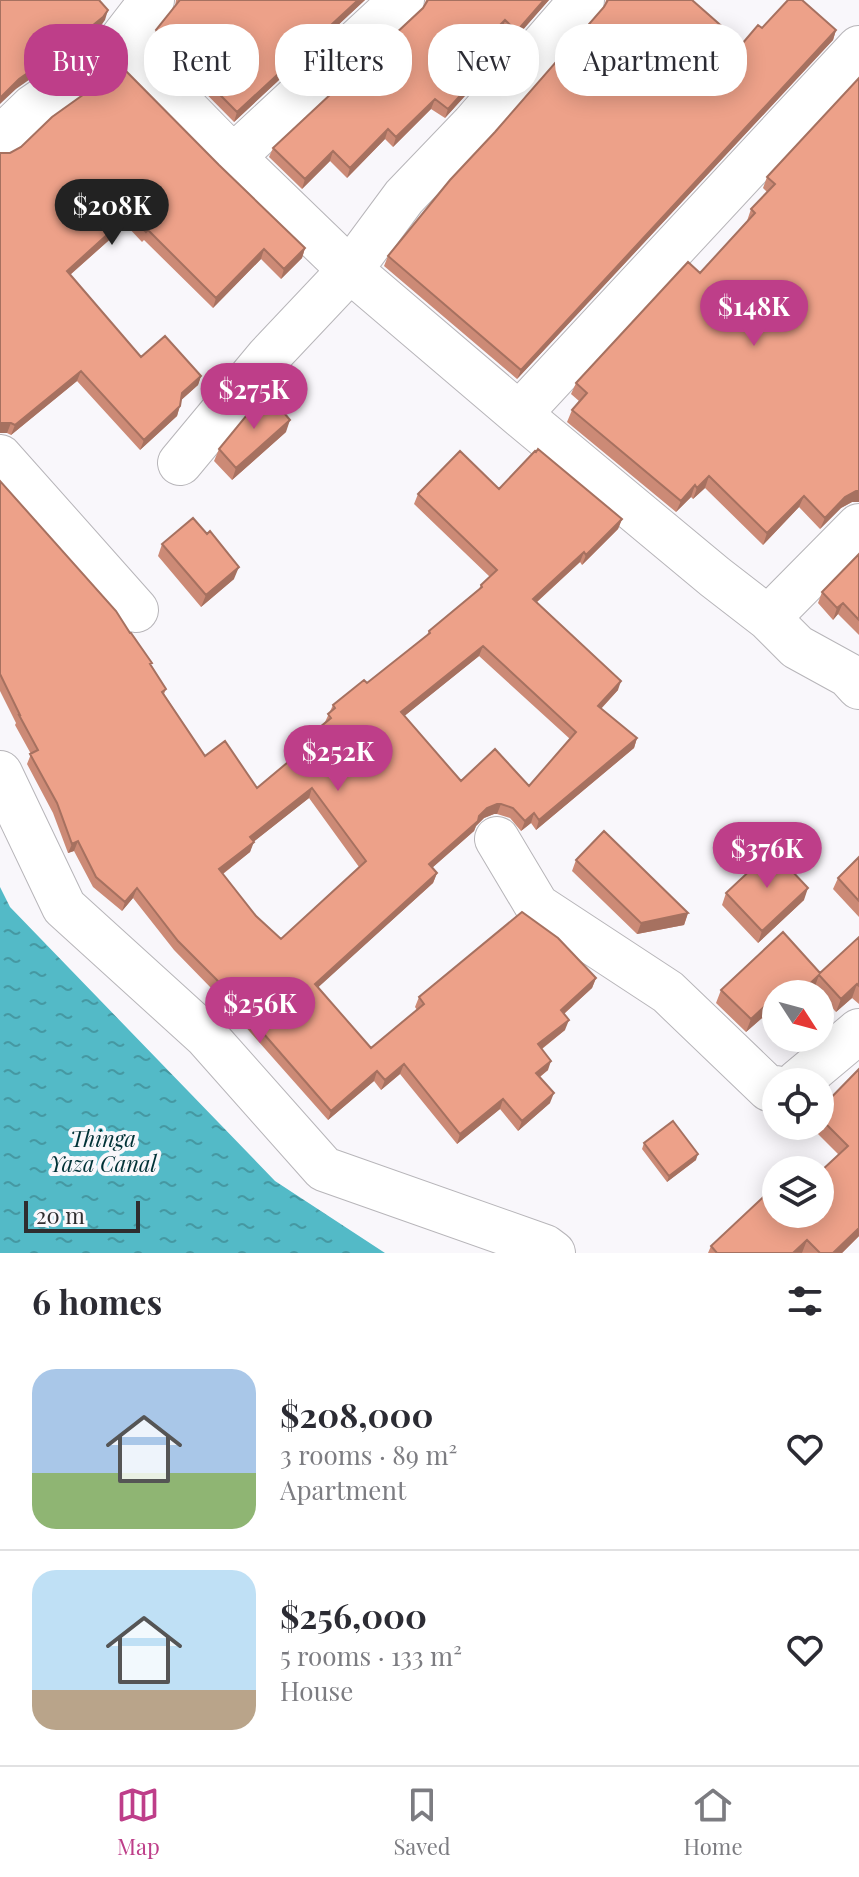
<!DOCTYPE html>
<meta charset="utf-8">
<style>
body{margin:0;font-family:"Playfair Display",serif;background:#f7f7f7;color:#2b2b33;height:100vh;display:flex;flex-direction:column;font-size:30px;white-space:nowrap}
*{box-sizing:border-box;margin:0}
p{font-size:26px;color:#7c7c81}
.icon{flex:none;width:44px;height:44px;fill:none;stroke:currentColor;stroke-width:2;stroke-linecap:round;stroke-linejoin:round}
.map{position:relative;height:1253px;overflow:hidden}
.side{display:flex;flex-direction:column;background:#fff;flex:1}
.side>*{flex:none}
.guide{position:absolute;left:24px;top:24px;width:812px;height:72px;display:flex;gap:16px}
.needle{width:52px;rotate:126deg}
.controls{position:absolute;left:762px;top:980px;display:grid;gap:16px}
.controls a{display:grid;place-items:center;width:72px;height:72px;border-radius:50%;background:#fff;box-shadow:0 4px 20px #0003;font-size:40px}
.scale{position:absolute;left:24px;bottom:20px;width:116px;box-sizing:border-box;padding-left:8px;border:4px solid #2e2d2f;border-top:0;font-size:22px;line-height:28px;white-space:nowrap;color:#2e2d2f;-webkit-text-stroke:6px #f9f7fb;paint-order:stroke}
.price{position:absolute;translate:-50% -68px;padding:0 18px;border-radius:28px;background:#be3e89;color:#fff;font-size:26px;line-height:52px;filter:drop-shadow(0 2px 4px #0008)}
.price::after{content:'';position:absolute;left:50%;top:48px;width:24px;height:18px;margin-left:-12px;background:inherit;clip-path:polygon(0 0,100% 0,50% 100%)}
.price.active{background:#222;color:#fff}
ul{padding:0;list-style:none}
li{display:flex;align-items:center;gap:24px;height:200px;padding:0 32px}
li+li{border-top:2px solid #e1e1e2}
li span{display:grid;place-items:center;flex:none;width:224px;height:160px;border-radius:24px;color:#555}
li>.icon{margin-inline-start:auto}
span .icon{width:96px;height:96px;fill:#fffc;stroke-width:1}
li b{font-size:34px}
h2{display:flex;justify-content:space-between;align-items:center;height:96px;padding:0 32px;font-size:34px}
.pill{padding:0 28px;border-radius:32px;background:#fff;box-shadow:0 4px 20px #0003;font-size:28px;line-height:72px}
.pill.active{background:#be3e89;color:#fff}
.menu{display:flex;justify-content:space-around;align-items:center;height:112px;border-top:2px solid #e1e1e2;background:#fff;font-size:22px;color:#7c7c81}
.menu a{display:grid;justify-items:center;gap:4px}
.menu .active{color:#be3e89}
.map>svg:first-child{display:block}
</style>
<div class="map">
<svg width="859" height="1253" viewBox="0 0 859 1253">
<defs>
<pattern id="water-ripples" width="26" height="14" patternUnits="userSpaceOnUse" patternTransform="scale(2)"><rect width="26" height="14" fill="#53bac7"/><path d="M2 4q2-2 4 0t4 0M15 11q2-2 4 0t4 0" fill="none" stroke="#4598a2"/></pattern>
</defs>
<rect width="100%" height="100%" fill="#f9f7fb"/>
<!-- water -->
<path fill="url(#water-ripples)" d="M0 887 10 907 275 1181 385 1253H0Z"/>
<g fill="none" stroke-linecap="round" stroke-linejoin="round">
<!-- minor casing -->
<g stroke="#b7b5b9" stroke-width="46">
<path id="minor" d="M118 44 141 63 233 157 350 270 519 414 715 577 768 618 797 647 848 675 859 687
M0 139 33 107 88 69 118 44 152 0
M233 157 402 0
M519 414 859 48
M0 457 136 610
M180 463 268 357 350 270 404 197 473 125 582 0
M768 618 859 526
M0 773 64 907 206 1036 324 1169 545 1247 553 1253
M497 839 537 906 668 992 769 1089 776 1088
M798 1082 859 1031"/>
</g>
<!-- minor -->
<use href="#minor" stroke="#fff" stroke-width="44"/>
</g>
<!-- wall -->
<path fill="#cc8a76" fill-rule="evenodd" d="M176 0H365L234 122 153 40 156 30 175 6Z
M426 0H549L513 41 502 29 466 67 477 77 473 87 445 118 431 109 393 147 385 139 347 178 330 161 302 189 269 157 273 148 423 8Z
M606 0H692L742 44 762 28 836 30 833 40 517 379 384 266 388 256 604 7Z
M859 78 852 502 841 508 820 529 799 507 763 545 705 488 693 499 691 497 676 512 567 422 572 410 579 401 571 394 576 383 700 273 747 221 751 209 767 192 763 188 767 177Z
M0 153 219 165 305 248 302 258 281 279 261 259 213 308 144 240 142 242 126 225 70 275 141 357 201 376 198 385 181 400 177 416 140 450 77 381 11 435 7 433H0Z
M286 432 232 480 214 461 219 449Z
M0 481 151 666 166 689 164 694 205 756 257 788 305 748 304 747 308 737 325 722 333 705 367 683 427 635 429 631 479 589 481 585 490 577 414 504 418 494 499 489 622 519 618 529 582 565 580 562 536 603 618 690 601 709 637 738 634 748 536 830 531 823 521 831 510 818 497 814H494L484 818 476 826 474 831 432 868 437 873 433 883 318 987 371 1048 417 1010 415 1007 419 997 596 978 592 988 564 1014 565 1030 542 1049 548 1070 540 1077 550 1103 518 1131 500 1109 457 1144 400 1074 381 1090 374 1081 328 1120 212 989 174 950 133 898 122 911 93 887 74 851 68 853 53 813 27 764 31 754 15 725 16 723 0 691ZM479 656 570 739 529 786 461 781 404 716ZM309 798 359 867 281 939 256 916 223 874 250 852 253 842Z
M207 534 234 579 201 607 158 556 162 544Z
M859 554V635L838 614 833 620 818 603 822 592Z
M859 857V917L833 889 838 878Z
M576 860 688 913 684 925 637 934 572 871Z
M726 893 804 900 758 943 722 905Z
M859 937V1004L852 998 836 1012 814 989 771 1028 762 1018 746 1032 716 1003 721 990 820 973Z
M859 1069V1236L842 1253H708L711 1246 776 1214 839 1155 811 1127 820 1126V1109Z
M644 1143 696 1160 667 1182 642 1149Z"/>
<!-- shaded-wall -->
<path fill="#a67160" d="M358 0H365L234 122 237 112Z
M544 0H549L513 41 517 31Z
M108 10 105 20 100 27 73 49 16 89 0 104V98L19 79Z
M505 20 502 29 459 73 462 64Z
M836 30 833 40 517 379 521 370Z
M477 77 473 87 445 118 448 109Z
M435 99 431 109 393 147 396 137Z
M388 129 385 139 347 178 350 168Z
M333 151 330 161 302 189 305 179Z
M129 215 126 225 63 281 67 271Z
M305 248 302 258 281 279 284 269Z
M264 249 261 259 213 308 216 298Z
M81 371 77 381 11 435 15 425Z
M201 376 198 385 178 403 182 393Z
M180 406 177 416 140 450 144 440Z
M290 420 286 432 232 480 236 468Z
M0 423H11L7 433H0Z
M709 476 705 488 693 499 697 488Z
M695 485 691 497 676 512 681 501Z
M856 491H859V502H852L841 508 820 529 825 518 845 497Z
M804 496 799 507 763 545 767 533Z
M622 519 618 529 582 565 586 555Z
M584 552 580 562 529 609 533 599Z
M239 567 234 579 201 607 206 595Z
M843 603 838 614 833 620 837 608Z
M483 646 479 656 397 722 401 712Z
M621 681 618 690 594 716 598 706Z
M637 738 634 748 536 830 539 820Z
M312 788 309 798 247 847 250 837Z
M497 804H501L497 814H494L484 818 476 826 474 831 425 874 429 864 487 808Z
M534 813 531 823 521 831 525 821Z
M78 841 74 851 68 853 72 844Z
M254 842 250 852 216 879 219 869Z
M437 873 433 883 312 993 315 984Z
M137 888 133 898 122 911 125 902Z
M808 888 804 900 758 943 762 931Z
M688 913 684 925 637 934 641 923Z
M819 975 814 989 808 994H799Z
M596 978 592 988 557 1020 561 1010Z
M857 984 852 998 836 1012 841 999Z
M767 1004 762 1018 746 1032 751 1019Z
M569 1020 565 1030 535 1054 538 1044Z
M551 1061 548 1070 533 1082 536 1073Z
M404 1064 400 1074 381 1090 385 1080Z
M377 1071 374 1081 328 1120 331 1111Z
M554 1093 550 1103 518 1131 522 1121Z
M503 1099 500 1109 457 1144 460 1134Z
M698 1154 696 1160 667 1182 669 1176Z
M859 1228V1236L842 1253H833Z
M807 1240 802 1253H793Z"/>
<!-- building -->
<path fill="#eda189" stroke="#a67160" stroke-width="2" fill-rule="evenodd" d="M0 0H99L108 10 103 17 76 39 19 79 0 98Z
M180 0H358L237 112 156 30Z
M428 0H544L517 31 505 20 462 64 477 77 448 109 435 99 396 137 388 129 350 168 333 151 305 179 273 148 423 8Z
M608 0H692L742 44 758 25 762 28 788 0H802L836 30 521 370 388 256 450 180 495 132 604 7Z
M122 67 219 165 305 248 284 269 264 249 216 298 148 230 146 232 129 215 67 271 141 357 165 336 201 376 182 393 180 406 144 440 81 371 15 425 11 423H0V153H10L21 147 52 117Z
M859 78V491H856L845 497 825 518 804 496 767 533 709 476 697 488 695 485 681 501 572 410 587 393 576 383 688 262 700 273 755 213 751 209 775 184 767 177Z
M268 394 290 420 236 468 219 449 256 404Z
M538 449 622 519 586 555 584 552 533 599 621 681 598 706 637 738 539 820 534 813 525 821 513 808 501 804H497L487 808 479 816 478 821 429 864 437 873 315 984 371 1048 424 1004 419 997 522 912 558 938 596 978 561 1010 569 1020 538 1044 551 1061 536 1073 554 1093 522 1121 503 1099 460 1134 404 1064 385 1080 377 1071 331 1111 216 979 178 941 137 888 125 902 96 877 78 841 72 844 57 803 30 754 38 750 19 715H20L0 674V481L116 611 130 633H131L152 663 150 664 166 689 162 692 205 756 225 741 257 788 312 742 308 737 331 718 328 714 335 708 333 705 364 680 367 683 430 633 429 631 482 587 481 585 497 570 418 494 460 451 499 489 535 451 536 452ZM483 646 576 732 529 786 495 749 461 781 401 712ZM312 788 366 861 281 939 256 916 219 869 254 842 250 837Z
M193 518 207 534 210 531 239 567 206 595 162 544Z
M859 554V620L843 603 837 608 822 592Z
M604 831 688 913 641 923 576 860Z
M772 850 808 888 762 931 726 893Z
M859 857V901L838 878Z
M783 932 820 973 859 937V986L857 984 841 999 819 975 799 994H776V1015L767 1004 751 1019 721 990Z
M859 1069V1228L833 1253H820L807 1240 793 1253H717L711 1246 772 1189 776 1194V1214H820V1172L848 1146 820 1118V1109Z
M673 1121 698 1154 669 1176 644 1143Z"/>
<g text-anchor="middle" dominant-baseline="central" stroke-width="8" stroke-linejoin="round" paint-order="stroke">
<!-- water labels -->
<g font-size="22" font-style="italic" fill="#003136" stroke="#f9f7fb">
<text x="103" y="1138">Thinga<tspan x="103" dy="25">Yaza Canal</tspan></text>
</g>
</g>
</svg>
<div class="controls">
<a><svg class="needle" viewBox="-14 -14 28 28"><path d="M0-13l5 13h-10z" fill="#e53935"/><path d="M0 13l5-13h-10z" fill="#7c7c81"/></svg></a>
<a><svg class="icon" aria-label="locate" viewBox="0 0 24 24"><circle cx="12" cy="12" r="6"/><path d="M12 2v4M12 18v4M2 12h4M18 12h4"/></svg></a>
<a><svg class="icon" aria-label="layers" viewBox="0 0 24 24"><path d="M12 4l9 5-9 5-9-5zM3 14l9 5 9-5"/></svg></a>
</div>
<div class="scale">20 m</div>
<b class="price active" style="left:112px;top:247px">$208K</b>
<b class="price" style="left:754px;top:348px">$148K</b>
<b class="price" style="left:254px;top:431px">$275K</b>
<b class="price" style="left:338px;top:793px">$252K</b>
<b class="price" style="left:767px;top:890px">$376K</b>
<b class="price" style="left:260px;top:1045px">$256K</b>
<div class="guide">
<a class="pill active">Buy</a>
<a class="pill">Rent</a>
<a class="pill">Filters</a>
<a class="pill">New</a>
<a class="pill">Apartment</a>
</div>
</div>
<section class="side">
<h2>6 homes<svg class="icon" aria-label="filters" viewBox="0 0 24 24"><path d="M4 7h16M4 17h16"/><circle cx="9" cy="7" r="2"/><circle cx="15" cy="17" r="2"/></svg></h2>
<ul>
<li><span style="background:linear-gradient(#a9c7e8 65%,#8fb573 0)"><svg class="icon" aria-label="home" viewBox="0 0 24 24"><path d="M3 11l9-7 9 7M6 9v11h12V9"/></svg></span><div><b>$208,000</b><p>3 rooms · 89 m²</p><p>Apartment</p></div><svg class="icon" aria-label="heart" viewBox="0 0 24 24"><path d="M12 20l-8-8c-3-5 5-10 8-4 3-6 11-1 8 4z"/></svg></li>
<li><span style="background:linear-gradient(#bfe0f5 75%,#b9a48a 0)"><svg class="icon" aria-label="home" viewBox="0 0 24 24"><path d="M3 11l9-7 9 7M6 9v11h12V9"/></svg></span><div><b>$256,000</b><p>5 rooms · 133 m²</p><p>House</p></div><svg class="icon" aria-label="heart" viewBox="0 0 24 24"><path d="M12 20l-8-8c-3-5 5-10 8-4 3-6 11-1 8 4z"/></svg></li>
</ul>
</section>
<nav class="menu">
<a class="active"><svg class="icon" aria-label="map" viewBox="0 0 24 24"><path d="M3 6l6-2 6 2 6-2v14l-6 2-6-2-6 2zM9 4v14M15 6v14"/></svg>Map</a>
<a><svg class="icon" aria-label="saved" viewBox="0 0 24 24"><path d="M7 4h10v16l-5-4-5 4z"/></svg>Saved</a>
<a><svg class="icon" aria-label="home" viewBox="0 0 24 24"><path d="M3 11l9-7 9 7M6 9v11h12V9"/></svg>Home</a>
</nav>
